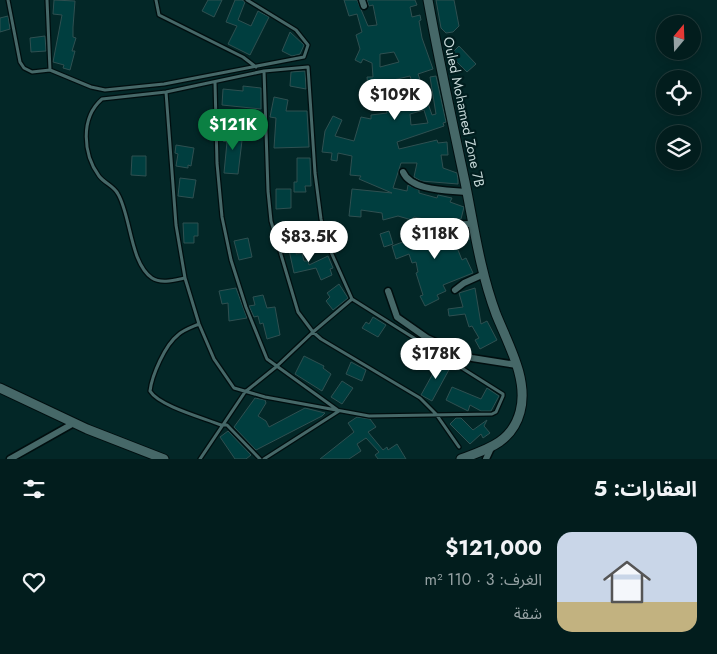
<!DOCTYPE html>
<html lang="ar">
<meta charset="utf-8">
<style>
body{margin:0;font-family:Jost,"Noto Sans Arabic",sans-serif;background:#102a2a;color:#f1f3f6;direction:rtl;height:100vh;display:flex;flex-direction:column;font-size:19px;white-space:nowrap}
*{box-sizing:border-box;margin:0}
p{font-size:16px;color:#96a2a4}
.icon{flex:none;width:28px;height:28px;fill:none;stroke:currentColor;stroke-width:2;stroke-linecap:round;stroke-linejoin:round}
.map{position:relative;height:459px;overflow:hidden;direction:ltr}
.sheet{display:flex;flex-direction:column;background:#021d1d;flex:1}
.sheet>*{flex:none}
.needle{width:32px;rotate:19deg}
.tools{position:absolute;left:656px;top:15px;display:grid;gap:10px}
.tools a{display:grid;place-items:center;width:45px;height:45px;border-radius:50%;background:#021d1d;box-shadow:0 2px 12px #0003,0 0 0 1px #233b3b;font-size:25px}
.price{position:absolute;translate:-50% -42px;padding:0 11px;border-radius:18px;background:#fff;color:#222;font-size:16px;line-height:32px;filter:drop-shadow(0 1px 2px #0008)}
.price::after{content:'';position:absolute;left:50%;top:30px;width:15px;height:11px;margin-left:-8px;background:inherit;clip-path:polygon(0 0,100% 0,50% 100%)}
.price.current{background:#0b8043;color:#fff}
ul{padding:0;list-style:none}
li{display:flex;align-items:center;gap:15px;height:125px;padding:0 20px}
li span{display:grid;place-items:center;flex:none;width:140px;height:100px;border-radius:15px;color:#555}
li>.icon{margin-inline-start:auto}
span .icon{width:60px;height:60px;fill:#fffc;stroke-width:1}
li b{font-size:21px}
h2{display:flex;justify-content:space-between;align-items:center;height:60px;padding:0 20px;font-size:21px}
.map>svg:first-child{display:block}
</style>
<div class="map">
<svg width="717" height="459" viewBox="0 0 717 459">
<rect width="100%" height="100%" fill="#032727"/>
<!-- building -->
<path fill="#003e3f" stroke="#2f5051" fill-rule="evenodd" d="M54 0 75 1 73 27V37L76 38 72 51H75L70 70 63 68 64 65 53 62 62 15 53 14Z
M208 0H222L214 17 202 11Z
M235 0H242L245 2 238 20 251 26 258 11 269 17 250 55 228 44 237 26 226 22Z
M344 0H357L368 26 377 25 373 5 369 6 367 0H415L417 5 410 7 412 17 420 15 421 20 419 21 422 38 433 69 418 74 432 115 436 114 430 77 436 76 446 122 443 123 444 126 397 142 399 149 437 140 438 143 447 142 448 155H441L443 168 457 173 458 180V184L421 181 414 177 417 163H401L393 188 407 191 408 185 419 190V193L437 198 438 195 452 198 450 202 464 207 461 219 429 220 414 217 412 220 398 216 383 220 382 213 361 210V217L349 216 352 189 392 193 359 179 361 176 350 175 352 156 338 153 337 161 331 160 332 153 322 152 325 131 333 116 342 120 335 136 354 141 361 117 371 119V115L387 113 385 104 417 97 410 76 385 82 386 85 368 87 367 77H373L372 63 363 59 361 63 355 60 360 49 356 35 362 32 357 14 349 16ZM394 52 399 62 380 67V54ZM424 110 428 123 411 125 410 114Z
M436 0H454L459 26 453 32 446 33 441 28Z
M8 16 10 29 0 32V18Z
M290 32 304 45 300 54 292 56 282 51Z
M45 36 46 51 31 52 30 38Z
M459 46 476 64 467 72 450 55Z
M305 71 306 89 290 86 291 72Z
M243 86 261 88V109L222 105 223 89 243 91Z
M274 97 288 100 286 111H307L309 147 274 148 276 118 270 117Z
M225 130 243 132 238 174 224 173 227 142 223 141Z
M176 145 194 148 191 166 188 165V168L176 166 178 154 175 153Z
M132 156H146V176L131 175Z
M297 158H310L311 186H305L306 192H294V182H297Z
M180 178 196 180 193 198 178 196Z
M276 189H291V208L276 209Z
M183 223H198V236H194V243H184Z
M421 230H437L438 236 468 230 470 239 454 240 462 260 466 258 473 273 443 285 446 291 437 295 439 299 425 306 420 296 423 295 416 273 418 272 416 262 412 263 409 254 396 259 392 246 408 240 406 235Z
M389 231 393 244 384 247 380 234Z
M248 238 252 257 239 260 234 241Z
M292 240 299 242 296 254 302 253 304 261H308L309 265 328 256 333 268 330 269 332 275 321 280 316 268 294 273 289 250Z
M339 284 348 298 333 310 326 301 330 297 327 293Z
M236 288 247 318 229 321 228 303 222 304 219 291Z
M475 288 481 324 487 321 497 340 480 349 475 340 479 338 472 326 469 327 465 314 449 316 448 309 463 307 459 293Z
M263 295 267 308 275 307 280 335 267 339 263 323 260 324 258 316 254 317 249 306 255 305 253 297Z
M373 317 386 325 378 337 362 328 366 322 369 324Z
M304 356 324 366 323 368 331 374 322 391 295 374Z
M441 359 451 366 432 401 421 395Z
M351 362 366 370 362 381 346 374Z
M342 381 353 388 342 404 331 397Z
M452 387 481 399 487 388 499 396 491 411H481L470 405 468 411 446 400Z
M255 398 265 400 266 403 258 416 266 421 269 427 305 408 325 413 322 416 256 450 234 427Z
M357 417 370 419 376 427 368 432 383 450 387 447 388 450 397 444 406 459H378L375 455 379 452 366 438 357 444 361 451 349 459H320L354 432 348 423Z
M456 418H461L473 430 487 420 484 426 490 433 483 438 481 434 470 444 450 424Z
M228 431 251 455 246 459H235L220 437Z"/>
<g fill="none" stroke-linecap="round" stroke-linejoin="round">
<!-- service casing -->
<g stroke="#000e0f" stroke-width="5.5">
<path id="service" d="M8 0 20 62 24 68 32 72 50 70 91 87 105 90 164 84 304 57 308 45 296 30 247 0
M47 0 50 70
M156 0 159 15 243 57 256 67
M264 71 268 191 271 221 298 312 313 332 321 339 420 398 436 414 459 447
M215 82 217 163 222 217 231 260 246 307 267 359 339 411 264 459
M166 92 176 225 185 278 199 324 214 359 234 388 265 397 369 416 492 414 496 412 503 396V394L352 299 327 243 321 219 315 173 308 67 264 71 166 92 102 99C80 118 83 154 99 176 104 183 114 186 118 194 131 216 130 263 152 278 161 284 175 280 185 278
M199 324C192 327 183 330 178 335 165 345 152 375 150 391 159 406 204 418 221 425H227L260 459
M200 459 245 392 276 367 313 332 352 299"/>
</g>
<!-- minor casing -->
<g stroke="#000e0f" stroke-width="9">
<path id="minor" d="M362 0 364 6
M403 172C411 191 448 190 467 192
M413 225 472 224
M455 290 464 283 484 274
M388 291 397 317 427 338 472 358 517 365
M10 459 74 423
M486 459 492 446"/>
</g>
<!-- secondary casing -->
<g stroke="#000e0f" stroke-width="11">
<path id="secondary" d="M428 0C439 61 452 121 465 182 474 227 480 271 496 314 508 344 529 380 520 412 512 442 488 449 461 459
M0 388 87 429 164 459"/>
</g>
<!-- service -->
<use href="#service" stroke="#466868" stroke-width="3"/>
<!-- minor -->
<use href="#minor" stroke="#466868" stroke-width="6"/>
<!-- secondary -->
<use href="#secondary" stroke="#466868" stroke-width="9"/>
</g>
<g text-anchor="middle" dominant-baseline="central" stroke-width="4.5" stroke-linejoin="round" paint-order="stroke">
<!-- street labels -->
<g font-size="14" fill="#c5d7d7" stroke="#001d1e">
<text transform="translate(464 112) rotate(78)">Ouled Mohamed Zone 7B</text>
</g>
</g>
</svg>
<div class="tools">
<a><svg class="needle" viewBox="-14 -14 28 28"><path d="M0-13l5 13h-10z" fill="#e53935"/><path d="M0 13l5-13h-10z" fill="#96a2a4"/></svg></a>
<a><svg class="icon" aria-label="locate" viewBox="0 0 24 24"><circle cx="12" cy="12" r="6"/><path d="M12 2v4M12 18v4M2 12h4M18 12h4"/></svg></a>
<a><svg class="icon" aria-label="layers" viewBox="0 0 24 24"><path d="M12 4l9 5-9 5-9-5zM3 14l9 5 9-5"/></svg></a>
</div>
<b class="price" style="left:395px;top:121px">$109K</b>
<b class="price current" style="left:233px;top:151px">$121K</b>
<b class="price" style="left:435px;top:260px">$118K</b>
<b class="price" style="left:309px;top:263px">$83.5K</b>
<b class="price" style="left:436px;top:380px">$178K</b>
</div>
<section class="sheet">
<h2>العقارات: 5<svg class="icon" aria-label="filters" viewBox="0 0 24 24"><path d="M4 7h16M4 17h16"/><circle cx="9" cy="7" r="2"/><circle cx="15" cy="17" r="2"/></svg></h2>
<ul>
<li><span style="background:linear-gradient(#c9d6e8 70%,#c2b280 0)"><svg class="icon" aria-label="home" viewBox="0 0 24 24"><path d="M3 11l9-7 9 7M6 9v11h12V9"/></svg></span><div><b>$121,000</b><p>الغرف: 3 · 110 m²</p><p>شقة</p></div><svg class="icon" aria-label="heart" viewBox="0 0 24 24"><path d="M12 20l-8-8c-3-5 5-10 8-4 3-6 11-1 8 4z"/></svg></li>
</ul>
</section>
